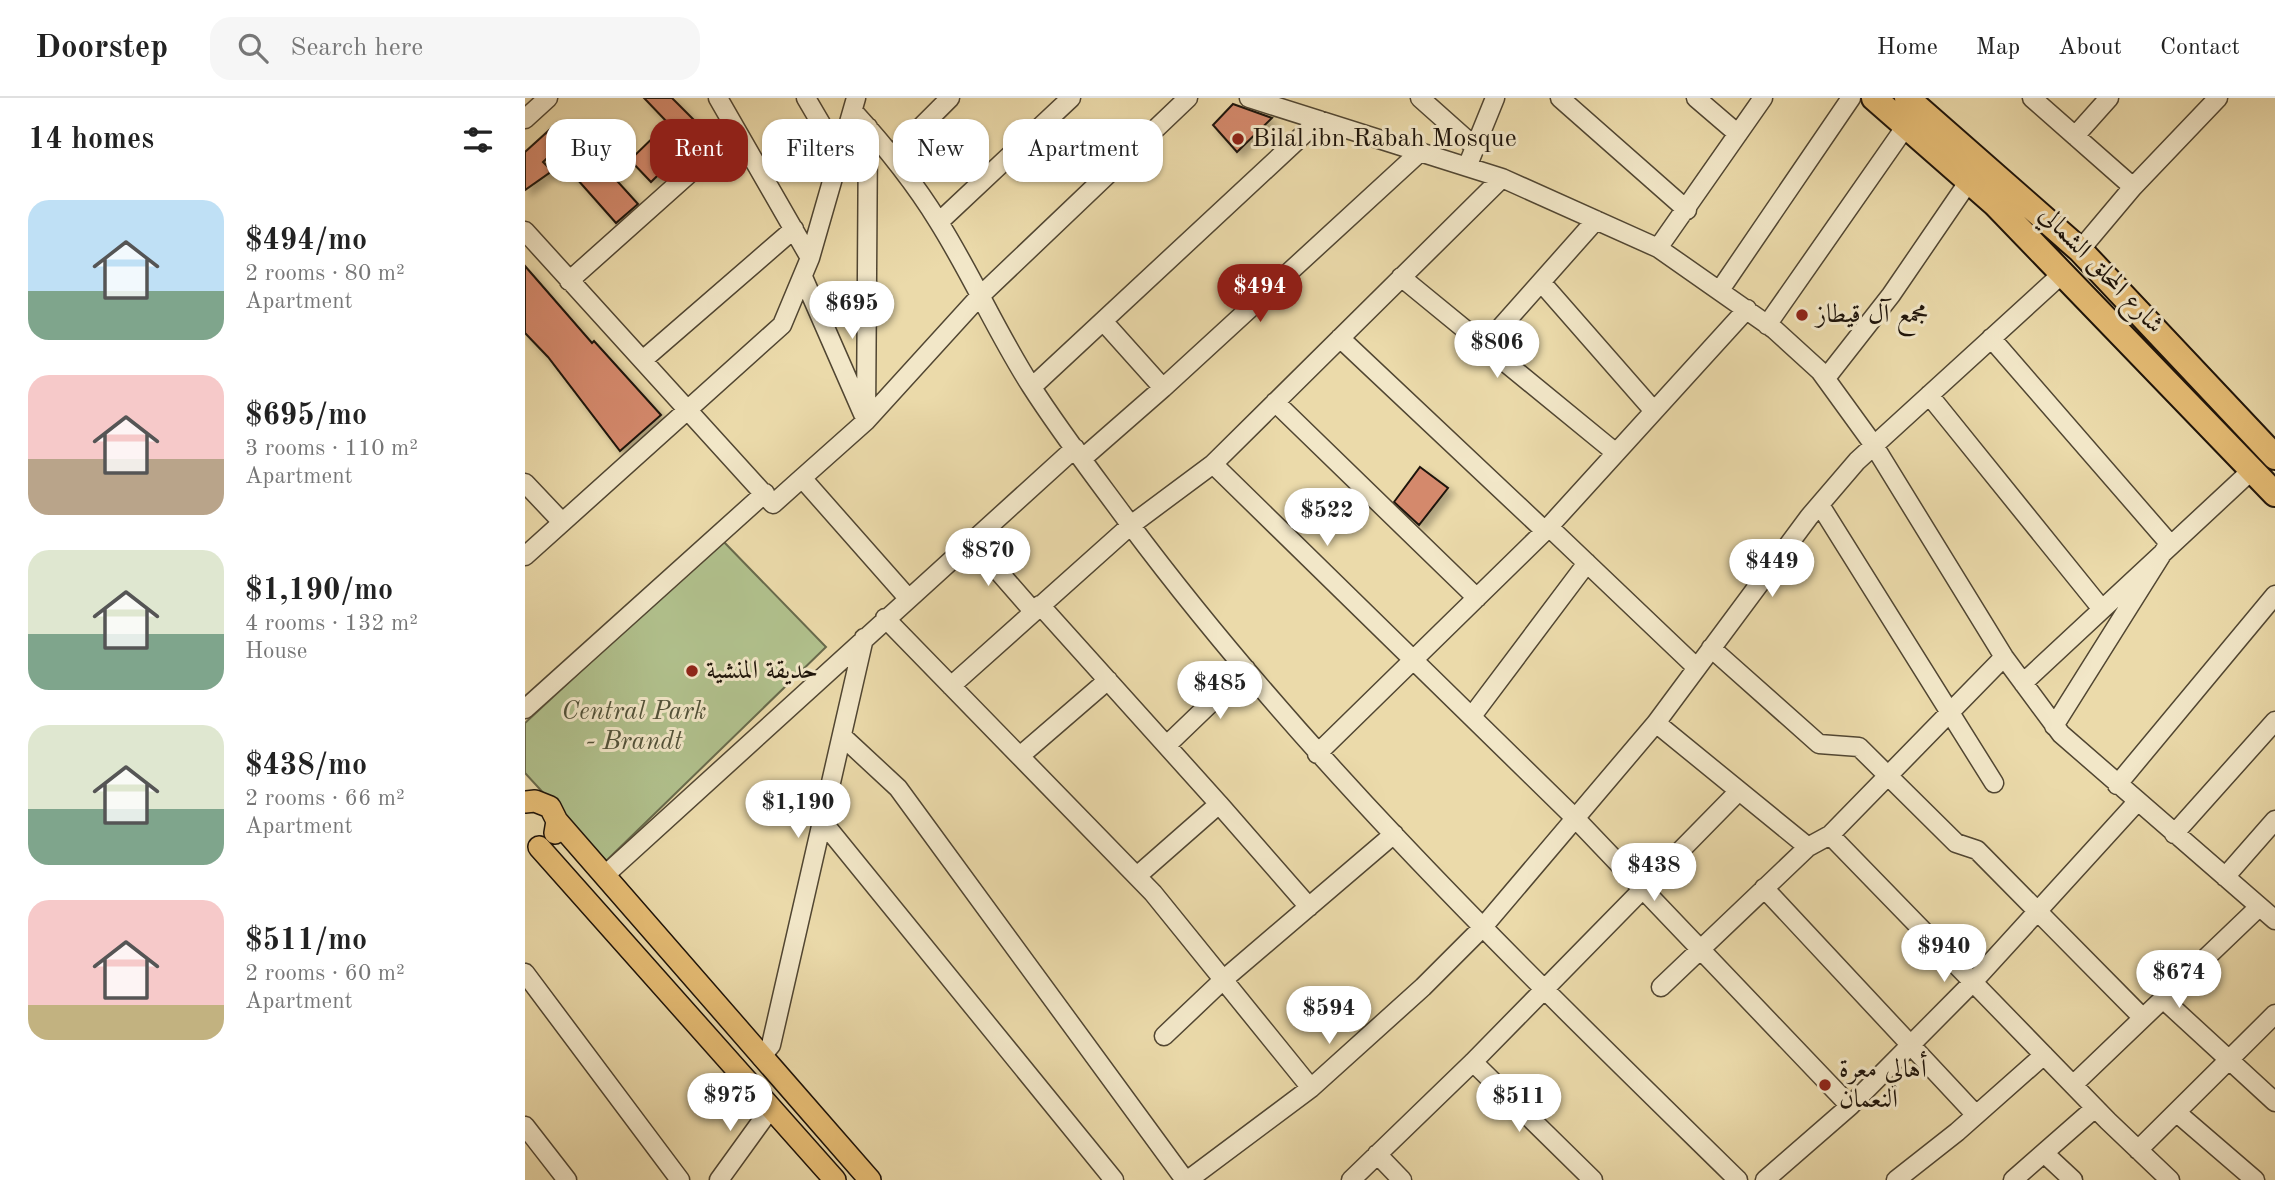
<!DOCTYPE html>
<meta charset="utf-8">
<style>
body{margin:0;font-family:"Old Standard TT",Amiri,serif;background:#f6f6f6;color:#222;height:100vh;display:flex;flex-direction:column;font-size:26px;white-space:nowrap}
*{box-sizing:border-box;margin:0}
p{font-size:23px;color:#767676}
.icon{flex:none;width:38px;height:38px;fill:none;stroke:currentColor;stroke-width:2;stroke-linecap:round;stroke-linejoin:round}
.map{position:relative;flex:1;overflow:hidden}
.details{display:flex;flex-direction:column;background:#fff;width:525px}
.details>*{flex:none}
.banner{position:absolute;left:21px;top:21px;width:665px;height:63px;display:flex;gap:14px}
.price{position:absolute;translate:-50% -60px;padding:0 16px;border-radius:24px;background:#fff;color:#222;font-size:23px;line-height:46px;filter:drop-shadow(0 2px 4px #0008)}
.price::after{content:'';position:absolute;left:50%;top:42px;width:21px;height:16px;margin-left:-10px;background:inherit;clip-path:polygon(0 0,100% 0,50% 100%)}
.price.current{background:#8f2418;color:#fff}
ul{padding:0;list-style:none}
li{display:flex;align-items:center;gap:21px;height:175px;padding:0 28px}
li span{display:grid;place-items:center;flex:none;width:196px;height:140px;border-radius:21px;color:#555}
li>.icon{margin-inline-start:auto}
span .icon{width:84px;height:84px;fill:#fffc;stroke-width:1}
li b{font-size:30px}
h2{display:flex;justify-content:space-between;align-items:center;height:84px;padding:0 28px;font-size:30px}
.tag{padding:0 24px;border-radius:21px;background:#fff;box-shadow:0 2px 5px #0004;font-size:24px;line-height:63px}
.tag.current{background:#8f2418;color:#fff}
header{display:flex;align-items:center;gap:42px;box-sizing:border-box;height:98px;padding:0 35px;background:#fff;border-bottom:2px solid #e0e0e0}
header strong{font-size:33px}
nav{display:flex;gap:38px;margin-inline-start:auto;font-size:24px}
.search{width:490px;height:63px;background:#f6f6f6;display:flex;align-items:center;gap:18px;box-sizing:border-box;padding:0 24px;border-radius:21px;color:#767676;font-size:26px}
main{display:flex;flex:1;min-height:0}
.map>svg:first-child{display:block}
</style>
<header>
<strong>Doorstep</strong>
<div class="search"><svg class="icon" aria-label="search" viewBox="0 0 24 24"><circle cx="10" cy="10" r="6"/><path d="M15 15l6 6"/></svg>Search here</div>
<nav><a>Home</a><a>Map</a><a>About</a><a>Contact</a></nav>
</header>
<main>
<section class="details">
<h2>14 homes<svg class="icon" aria-label="filters" viewBox="0 0 24 24"><path d="M4 7h16M4 17h16"/><circle cx="9" cy="7" r="2"/><circle cx="15" cy="17" r="2"/></svg></h2>
<ul>
<li><span style="background:linear-gradient(#bfe0f5 65%,#7fa58c 0)"><svg class="icon" aria-label="home" viewBox="0 0 24 24"><path d="M3 11l9-7 9 7M6 9v11h12V9"/></svg></span><div><b>$494/mo</b><p>2 rooms · 80 m²</p><p>Apartment</p></div></li>
<li><span style="background:linear-gradient(#f6c9c9 60%,#b9a48a 0)"><svg class="icon" aria-label="home" viewBox="0 0 24 24"><path d="M3 11l9-7 9 7M6 9v11h12V9"/></svg></span><div><b>$695/mo</b><p>3 rooms · 110 m²</p><p>Apartment</p></div></li>
<li><span style="background:linear-gradient(#dfe7d0 60%,#7fa58c 0)"><svg class="icon" aria-label="home" viewBox="0 0 24 24"><path d="M3 11l9-7 9 7M6 9v11h12V9"/></svg></span><div><b>$1,190/mo</b><p>4 rooms · 132 m²</p><p>House</p></div></li>
<li><span style="background:linear-gradient(#dfe7d0 60%,#7fa58c 0)"><svg class="icon" aria-label="home" viewBox="0 0 24 24"><path d="M3 11l9-7 9 7M6 9v11h12V9"/></svg></span><div><b>$438/mo</b><p>2 rooms · 66 m²</p><p>Apartment</p></div></li>
<li><span style="background:linear-gradient(#f6c9c9 75%,#c2b280 0)"><svg class="icon" aria-label="home" viewBox="0 0 24 24"><path d="M3 11l9-7 9 7M6 9v11h12V9"/></svg></span><div><b>$511/mo</b><p>2 rooms · 60 m²</p><p>Apartment</p></div></li>
</ul>
</section>
<div class="map">
<svg width="1750" height="1082" viewBox="0 0 1750 1082">
<defs>
<filter id="shadow"><feDropShadow dx="5.5" dy="5.5" stdDeviation="3.5" flood-color="#0004"/></filter>
</defs>
<rect width="100%" height="100%" fill="#ebdaaa"/>
<filter id="stains"><feTurbulence type="fractalNoise" baseFrequency=".00286" numOctaves="4"/><feColorMatrix values="0 0 0 0 .2 0 0 0 0 .09 0 0 0 0 .02 0 0 0 .5 -.17"/></filter>
<radialGradient id="worn" r=".72"><stop offset=".6" stop-color="#630" stop-opacity="0"/><stop offset="1" stop-color="#630" stop-opacity=".3"/></radialGradient>
<!-- green -->
<path fill="#b1c18d" stroke="#686a4c" stroke-width="2" d="M197 442 301 549 81 763 0 675V625Z"/>
<!-- building -->
<path fill="#d4896c" stroke="#1e140a" stroke-width="2" filter="url(#shadow)" d="M119 0H147L179 32 126 84 105 62 143 25Z
M708 6 747 20 712 54 688 27Z
M32 25 60 57 65 53 113 106 91 125 44 72 52 65 36 47 18 64 27 73 0 92V54Z
M0 168 67 245 69 243 136 317 95 353 23 259 0 235Z
M895 369 923 390 894 427 869 404Z"/>
<g fill="none" stroke-linecap="round" stroke-linejoin="round">
<!-- minor casing -->
<g stroke="#514632" stroke-width="21">
<path id="minor" d="M193 0 285 160
M281 0 315 58
M724 0 977 80 1133 150 1250 232 1295 273 1348 346 1479 559 1536 636 1750 822
M895 0 950 49
M1035 0 1162 112
M1171 0 1213 36
M1507 0 1608 89
M328 13C359 47 389 84 413 123 447 177 472 235 506 288 536 335 571 380 604 425 783 665 1000 873 1213 1082
M0 21 23 0
M1550 38 1584 0
M367 58 425 0
M942 69 970 0
M414 124 546 0
M0 133 248 406 277 380 383 500
M1133 150 1238 0
M1555 152 1608 89 1693 0
M278 179 338 316
M876 179 1091 355
M44 183 212 33
M1016 184 1129 313
M1195 192 1326 0
M578 223 638 290 895 54
M1242 227 1381 28
M815 240 1020 433
M1466 240 1644 445 1529 628
M960 247 1071 122
M119 261 269 131
M1301 280 1366 197 1444 83
M507 289 794 22
M1404 297 1576 510
M750 304 952 500
M341 323 343 29
M558 360 638 290
M688 366 1050 720 1325 1008
M277 380 341 323 453 200 663 0
M0 385 37 424
M1295 407 1469 685
M1024 429 1172 570
M446 442 508 513
M0 458 257 227 285 160 331 0
M515 507 694 706 612 778
M360 520 628 795 786 990
M1186 550 1294 646 1334 649 1431 745 1452 752 1618 920
M1498 585 1727 372
M426 588 606 427 688 366 977 80
M0 611 240 395
M947 618 1062 465
M1131 625 1283 749 1305 737 1583 1023 1645 1082
M317 638 373 690 660 1082
M642 647 721 571
M792 656 1020 433 1222 211
M495 658 583 582
M1592 687 1750 497
M694 706 784 809
M297 723 589 1082
M1649 736 1750 623
M1305 737 1479 559
M79 778 550 350
M1700 779 1750 722
M1239 790 1451 1017
M0 875 155 1082
M1136 889 1283 749
M1638 901 1750 1004
M639 938 698 882 869 736
M236 959 246 947 339 540
M948 964 1068 1082
M1548 987 1734 809
M1651 1014 1730 1082
M0 1028 42 1082
M1613 1052 1750 916
M1519 1055 1548 1082
M852 1056 877 1082
M194 1082 246 1010
M663 1082 786 990 898 889 958 829 1131 625 1284 419 1332 363 1538 175
M826 1082 948 964 1214 693
M1240 1082 1325 1008 1448 884 1612 704
M1371 1082 1432 1034 1519 957
M1488 1082 1570 1010"/>
</g>
<!-- major casing -->
<g stroke="#1e140a" stroke-width="24">
<path id="major" d="M0 704 10 703 25 709 32 723 30 735
M32 723 345 1082
M14 749 310 1082"/>
</g>
<!-- highway casing -->
<g stroke="#1e140a" stroke-width="28">
<path id="highway" d="M1349 0 1470 106 1750 396
M1382 0 1555 152 1750 359"/>
</g>
<!-- minor -->
<use href="#minor" stroke="#f2e7c8" stroke-width="18"/>
<!-- major -->
<use href="#major" stroke="#e6bd75" stroke-width="21"/>
<!-- highway -->
<use href="#highway" stroke="#e6bd75" stroke-width="24"/>
</g>
<!-- markers -->
<g fill="#8f2418" stroke="#f2e7c8" stroke-width="2.5">
<circle cx="713" cy="41" r="7"/>
<circle cx="1277" cy="217" r="7"/>
<circle cx="167" cy="573" r="7"/>
<circle cx="1300" cy="987" r="7"/>
</g>
<g text-anchor="middle" dominant-baseline="central" stroke-width="6" stroke-linejoin="round" paint-order="stroke">
<!-- poi labels -->
<g font-size="26" fill="#1e140a" stroke="#f2e7c8" text-anchor="start">
<text x="727" y="41">Bilal ibn Rabah Mosque</text>
<text x="1291" y="217">مجمع آل قيطاز</text>
<text x="181" y="573">حديقة المنشية</text>
<text x="1314" y="972">أهالي معرة<tspan x="1314" dy="30">النعمان</tspan></text>
</g>
<!-- street labels -->
<g font-size="26" fill="#1e140a" stroke="#f2e7c8">
<text transform="translate(1576 172) rotate(46)">شارع المحلق الشمالي</text>
</g>
<!-- park labels -->
<g font-size="26" font-style="italic" fill="#515138" stroke="#f2e7c8">
<text x="109" y="614">Central Park<tspan x="109" dy="30">- Brandt</tspan></text>
</g>
</g>
<rect width="100%" height="100%" filter="url(#stains)"/>
<rect width="100%" height="100%" fill="url(#worn)"/>
</svg>
<b class="price current" style="left:735px;top:226px">$494</b>
<b class="price" style="left:327px;top:243px">$695</b>
<b class="price" style="left:972px;top:282px">$806</b>
<b class="price" style="left:802px;top:450px">$522</b>
<b class="price" style="left:463px;top:490px">$870</b>
<b class="price" style="left:1247px;top:501px">$449</b>
<b class="price" style="left:695px;top:623px">$485</b>
<b class="price" style="left:273px;top:742px">$1,190</b>
<b class="price" style="left:1129px;top:805px">$438</b>
<b class="price" style="left:1419px;top:886px">$940</b>
<b class="price" style="left:1654px;top:912px">$674</b>
<b class="price" style="left:804px;top:948px">$594</b>
<b class="price" style="left:205px;top:1035px">$975</b>
<b class="price" style="left:994px;top:1036px">$511</b>
<div class="banner">
<a class="tag">Buy</a>
<a class="tag current">Rent</a>
<a class="tag">Filters</a>
<a class="tag">New</a>
<a class="tag">Apartment</a>
</div>
</div>
</main>
